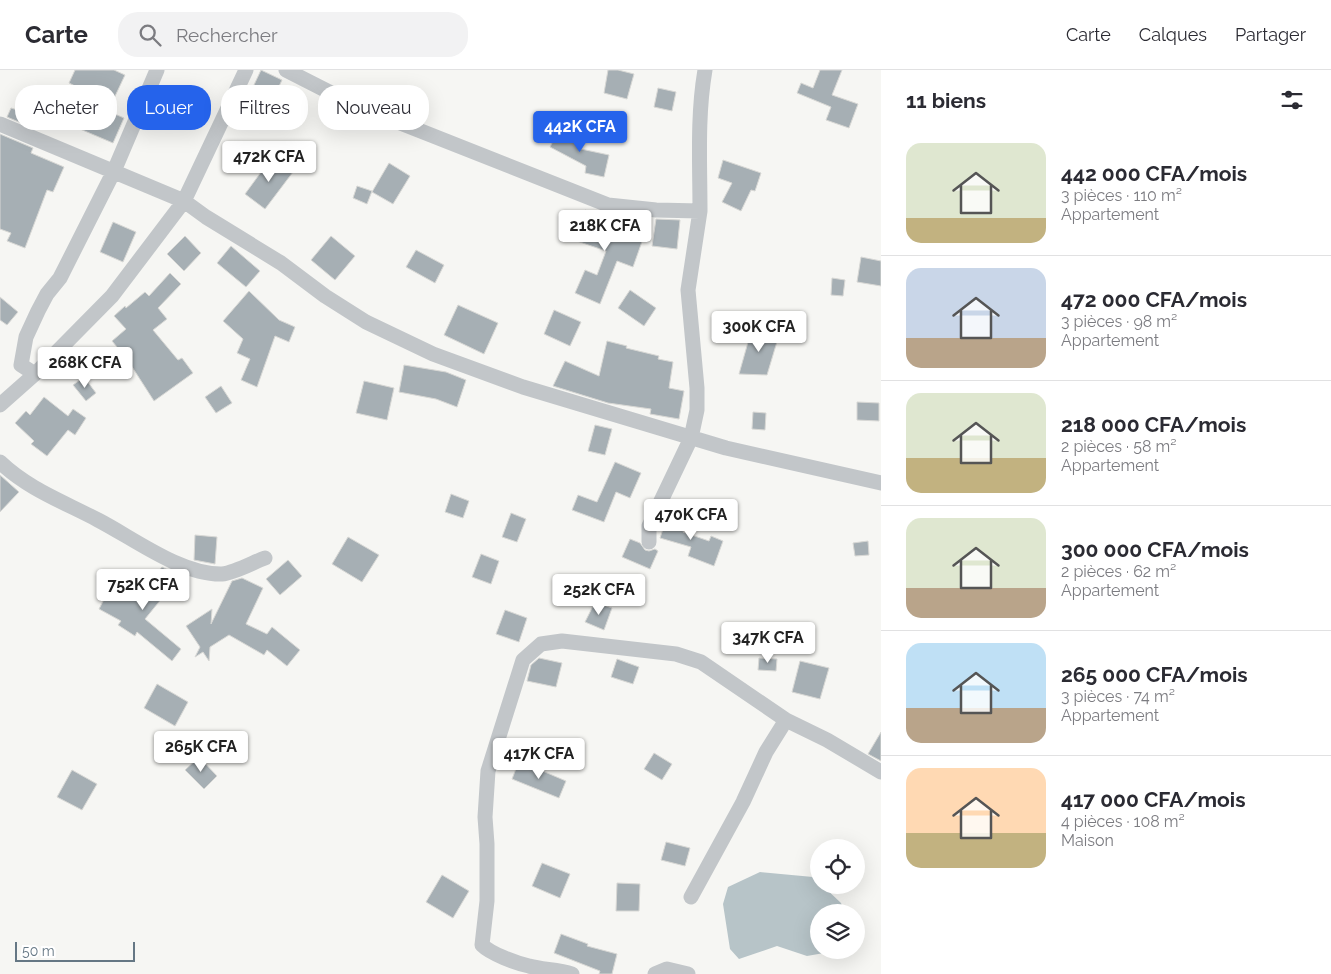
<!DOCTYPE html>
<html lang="fr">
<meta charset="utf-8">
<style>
body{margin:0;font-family:Raleway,sans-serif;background:#f2f2f3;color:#2b2b33;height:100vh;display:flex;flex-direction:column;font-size:19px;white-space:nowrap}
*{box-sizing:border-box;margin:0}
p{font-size:16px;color:#7c7c81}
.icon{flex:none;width:28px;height:28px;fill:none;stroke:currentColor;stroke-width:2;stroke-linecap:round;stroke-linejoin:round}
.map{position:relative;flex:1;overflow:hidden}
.side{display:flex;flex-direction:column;background:#fff;width:450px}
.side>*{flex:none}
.top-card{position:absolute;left:15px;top:15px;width:475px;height:45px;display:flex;gap:10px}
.tools{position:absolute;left:810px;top:769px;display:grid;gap:10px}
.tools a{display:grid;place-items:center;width:55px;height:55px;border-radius:50%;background:#fff;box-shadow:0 5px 20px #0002;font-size:25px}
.scale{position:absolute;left:15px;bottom:12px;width:120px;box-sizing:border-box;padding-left:5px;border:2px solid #657784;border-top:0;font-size:14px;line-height:18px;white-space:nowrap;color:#657784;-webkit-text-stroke:4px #fff;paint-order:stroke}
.price{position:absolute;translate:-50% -42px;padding:0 11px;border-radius:5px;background:#fff;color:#222;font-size:16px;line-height:32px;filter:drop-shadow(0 1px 2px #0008)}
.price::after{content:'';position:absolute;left:50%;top:30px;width:15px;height:11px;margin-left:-8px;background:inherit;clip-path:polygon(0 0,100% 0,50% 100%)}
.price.current{background:#2563eb;color:#fff}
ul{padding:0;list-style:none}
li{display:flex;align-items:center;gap:15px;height:125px;padding:0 25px}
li+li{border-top:1px solid #e1e1e2}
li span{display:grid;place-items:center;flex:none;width:140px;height:100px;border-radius:15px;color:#555}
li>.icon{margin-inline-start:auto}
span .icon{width:60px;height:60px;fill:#fffc;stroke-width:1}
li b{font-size:21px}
h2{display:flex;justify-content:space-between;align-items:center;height:60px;padding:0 25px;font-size:21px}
.tag{padding:0 18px;border-radius:20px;background:#fff;box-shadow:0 5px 20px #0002;font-size:18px;line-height:45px}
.tag.current{background:#2563eb;color:#fff}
header{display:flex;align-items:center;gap:30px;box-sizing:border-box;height:70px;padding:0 25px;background:#fff;border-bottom:1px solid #e1e1e2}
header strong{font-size:24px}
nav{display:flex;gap:28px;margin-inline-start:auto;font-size:18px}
.search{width:350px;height:45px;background:#f2f2f3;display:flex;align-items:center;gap:12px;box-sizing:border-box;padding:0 18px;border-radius:20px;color:#7c7c81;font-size:19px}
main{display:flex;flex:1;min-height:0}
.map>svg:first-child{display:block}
</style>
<header>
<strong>Carte</strong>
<div class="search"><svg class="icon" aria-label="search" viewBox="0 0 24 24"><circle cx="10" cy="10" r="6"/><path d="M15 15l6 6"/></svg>Rechercher</div>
<nav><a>Carte</a><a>Calques</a><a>Partager</a></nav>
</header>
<main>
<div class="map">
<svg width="881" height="904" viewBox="0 0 881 904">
<rect width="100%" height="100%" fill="#f6f6f3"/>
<!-- water -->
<path fill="#b7c4c8" d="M760 802 813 807 819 812V815H822L841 833 844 842H819V880H829L824 883 807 886 777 876 739 889 730 879 723 834 728 817Z"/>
<!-- building -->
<path fill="#a6afb4" stroke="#d8d8d5" d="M75 0H114L125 5 108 41 124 48 113 73 80 59 95 26 69 13Z
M261 0 282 10 266 44 245 34Z
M608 0H618L634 4 627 29 604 23Z
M820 0H842L832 25 858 34 849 58 826 50 831 37 797 23 801 13 813 18Z
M658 18 676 22 672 41 654 37Z
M11 38 37 46 33 58 7 47Z
M560 58 585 71 581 79 609 85 604 107 585 103 586 96 550 77Z
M0 64 33 78 31 83 64 97 53 122 47 120 25 178 7 171 11 163 0 159Z
M272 87 293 102 265 139 245 124Z
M723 90 761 103 755 121 751 120 741 141 722 132 732 113 718 108Z
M389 93 410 106 393 134 372 122Z
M357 116 372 121 367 134 353 128Z
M585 140 608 149 607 152 644 166 633 197 617 191 600 234 575 223 585 200 597 205 606 181 574 170Z
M656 149 680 150 677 179 652 176Z
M113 152 136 162 123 192 100 182Z
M185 166 201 183 184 201 167 184Z
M331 166 355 186 335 210 311 190Z
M231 176 260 201 246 217 217 193Z
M416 180 444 195 435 213 406 197Z
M861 187 881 191V216L857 212Z
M170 203 181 214 158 238 167 249 153 260 178 290 182 288 193 303 154 331 127 289 112 271 126 259 114 246 125 236 126 238 145 222 149 226Z
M832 208 845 210 843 226 831 225Z
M630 220 656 238 644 256 618 238Z
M249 221 279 250 295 257 289 272 275 266 257 317 241 310 250 289 237 283 243 269 223 251Z
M0 227 18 242 7 255 0 250Z
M458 235 498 253 484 284 444 265Z
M554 240 581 252 570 276 544 264Z
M752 258 779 265 767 305 739 304Z
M607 271 627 276 626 278 659 286 658 289 673 292 669 318 684 321 679 349 650 344 651 339 608 333 553 316 565 291 599 306Z
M404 295 446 302 466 310 457 337 436 329 399 322Z
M84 307 96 323 86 331 73 315Z
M364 311 394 318 387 350 356 343Z
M221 316 232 333 216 343 205 327Z
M44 327 68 346 73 339 86 348 75 365 68 360 47 386 31 374 34 371 15 353 26 341 30 345Z
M857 332 879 333V351L857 350Z
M753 342 766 343 765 360 752 359Z
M595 355 612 359 605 385 588 381Z
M615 392 641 403 630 428 616 422 604 452 572 440 578 425 597 432Z
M0 405 19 422 0 442Z
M451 424 469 431 463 448 445 442Z
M511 443 526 449 517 472 502 467Z
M668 444 686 448 683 462 709 471 711 466 723 471 714 496 688 486 691 477 660 468Z
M195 465 217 467 215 494 194 490Z
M348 467 379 485 362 512 332 494Z
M630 469 640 473 645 480 649 481 655 479 658 481 650 499 622 487Z
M868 471 869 485 855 486 853 473Z
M481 484 499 491 491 514 472 507Z
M288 490 302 506 280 525 266 509Z
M162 497 180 506 145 549 181 579 172 591 137 562 135 566 118 555 121 551 99 539 110 518 135 530Z
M242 508 263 518 246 554 267 564 272 557 300 580 287 596 267 580 264 585 229 565 210 577 209 591 203 582 195 587 200 577 186 556 212 539 211 554 232 511Z
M595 532 612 538 604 560 585 552Z
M505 540 527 548 519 572 496 564Z
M539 588 562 593 556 617 527 611 531 595Z
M759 588 777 589 776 601 758 600Z
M617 589 639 597 633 614 611 607Z
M800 591 829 598 820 629 792 622Z
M157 614 188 632 175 656 144 638Z
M881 662V691L868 684Z
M654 683 672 694 662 710 644 699Z
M199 687 217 706 204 719 185 700Z
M519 691 566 711 559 728 512 709Z
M72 700 97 714 82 740 57 727Z
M666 772 690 778 685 796 661 790Z
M542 793 570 804 560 828 532 816Z
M442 805 469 821 453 848 426 832Z
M617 813 640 814 639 841H616Z
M561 864 588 874 587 876 617 884 612 904H599L600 901 554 883Z"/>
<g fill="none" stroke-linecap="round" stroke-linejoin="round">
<!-- street -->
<path stroke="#c2c6c9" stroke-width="15" d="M246 0 184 131 206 147 281 193 325 226 366 252 433 284 523 317 726 378 881 413
M286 0 337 26 403 54 608 135 656 140 700 141C700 95 697 46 705 0
M0 54 184 131 112 226 35 304 0 335
M35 304 21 295 26 267 38 241 47 224 60 208 114 101 157 0
M0 392C28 419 64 432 98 450 133 468 181 505 222 504 234 503 254 492 265 488
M649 472V456L691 368 697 340V318L688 220 700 141
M691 827 743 732 766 682 786 650
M572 904C558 899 543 900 529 896 516 893 491 884 482 875L487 831V774L485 747 488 701 523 590 541 574 562 571 676 584 701 592 786 650 827 670 881 702
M655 904 667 899 688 904"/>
</g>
</svg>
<div class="tools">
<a><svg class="icon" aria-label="locate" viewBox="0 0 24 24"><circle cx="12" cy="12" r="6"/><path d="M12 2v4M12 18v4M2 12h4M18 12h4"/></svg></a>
<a><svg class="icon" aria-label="layers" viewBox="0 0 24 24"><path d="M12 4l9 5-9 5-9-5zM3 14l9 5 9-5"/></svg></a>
</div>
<div class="scale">50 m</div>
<b class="price current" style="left:580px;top:83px">442K CFA</b>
<b class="price" style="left:269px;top:113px">472K CFA</b>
<b class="price" style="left:605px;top:182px">218K CFA</b>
<b class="price" style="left:759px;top:283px">300K CFA</b>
<b class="price" style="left:85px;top:319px">268K CFA</b>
<b class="price" style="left:691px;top:471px">470K CFA</b>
<b class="price" style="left:143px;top:541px">752K CFA</b>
<b class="price" style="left:599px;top:546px">252K CFA</b>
<b class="price" style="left:768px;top:594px">347K CFA</b>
<b class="price" style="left:201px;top:703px">265K CFA</b>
<b class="price" style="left:539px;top:710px">417K CFA</b>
<div class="top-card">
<a class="tag">Acheter</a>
<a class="tag current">Louer</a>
<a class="tag">Filtres</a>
<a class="tag">Nouveau</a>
</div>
</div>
<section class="side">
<h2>11 biens<svg class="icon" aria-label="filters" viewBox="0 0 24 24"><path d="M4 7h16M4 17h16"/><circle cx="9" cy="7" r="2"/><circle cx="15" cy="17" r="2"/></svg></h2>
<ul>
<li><span style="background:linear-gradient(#dfe7d0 75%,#c2b280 0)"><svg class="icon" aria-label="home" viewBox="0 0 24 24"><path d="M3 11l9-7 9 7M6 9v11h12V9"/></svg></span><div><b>442 000 CFA/mois</b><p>3 pièces · 110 m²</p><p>Appartement</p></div></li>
<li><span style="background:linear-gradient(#c9d6e8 70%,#b9a48a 0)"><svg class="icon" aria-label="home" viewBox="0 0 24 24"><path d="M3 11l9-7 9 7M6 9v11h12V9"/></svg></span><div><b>472 000 CFA/mois</b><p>3 pièces · 98 m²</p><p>Appartement</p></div></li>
<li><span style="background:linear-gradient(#dfe7d0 65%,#c2b280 0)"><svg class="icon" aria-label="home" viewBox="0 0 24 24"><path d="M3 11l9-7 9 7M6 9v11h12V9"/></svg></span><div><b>218 000 CFA/mois</b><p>2 pièces · 58 m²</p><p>Appartement</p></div></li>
<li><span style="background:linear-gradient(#dfe7d0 70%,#b9a48a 0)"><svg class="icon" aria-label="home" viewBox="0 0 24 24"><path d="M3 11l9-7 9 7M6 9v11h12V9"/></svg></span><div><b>300 000 CFA/mois</b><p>2 pièces · 62 m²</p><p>Appartement</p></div></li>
<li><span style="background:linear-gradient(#bfe0f5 65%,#b9a48a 0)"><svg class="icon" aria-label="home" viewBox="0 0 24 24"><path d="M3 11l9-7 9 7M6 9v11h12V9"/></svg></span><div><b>265 000 CFA/mois</b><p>3 pièces · 74 m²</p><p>Appartement</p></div></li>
<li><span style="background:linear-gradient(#ffd9b3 65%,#c2b280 0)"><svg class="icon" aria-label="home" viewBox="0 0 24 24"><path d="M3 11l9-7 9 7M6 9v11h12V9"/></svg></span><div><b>417 000 CFA/mois</b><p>4 pièces · 108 m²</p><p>Maison</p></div></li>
</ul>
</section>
</main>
